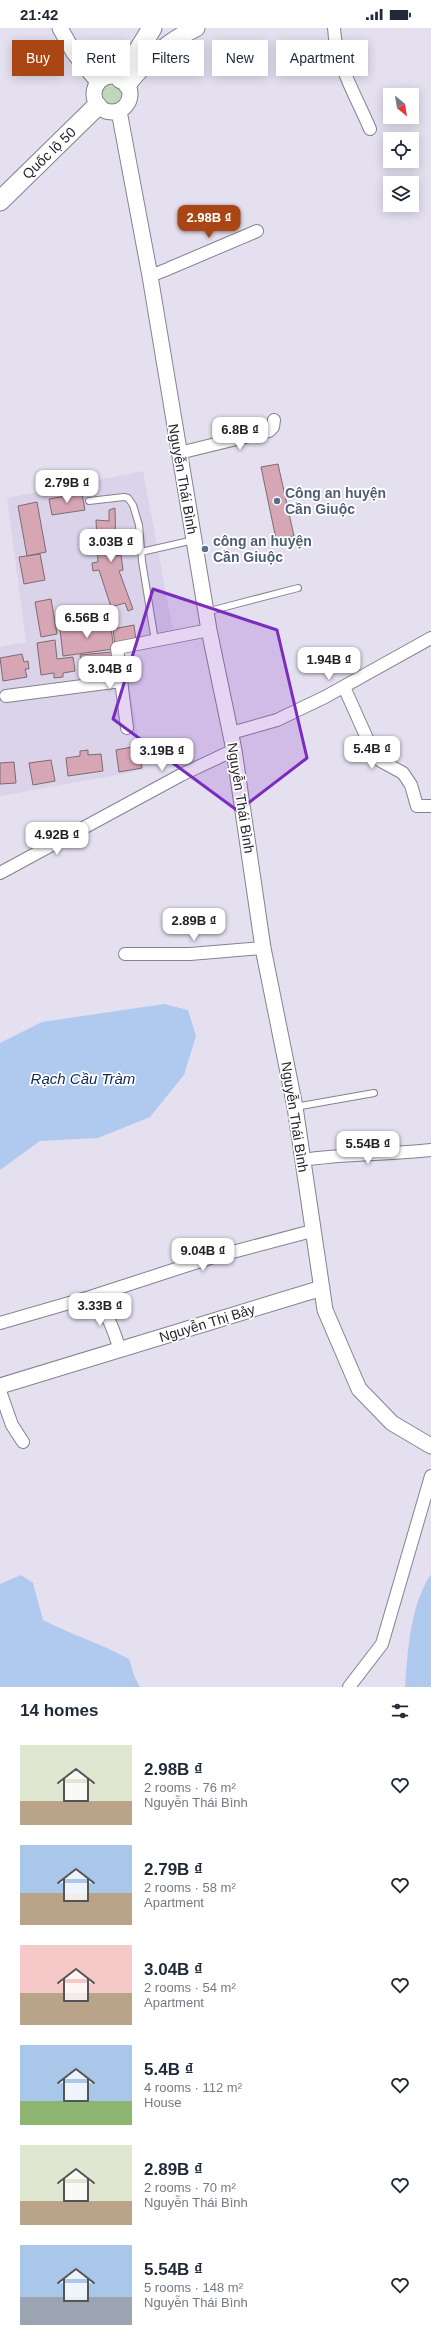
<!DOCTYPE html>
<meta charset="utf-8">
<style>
body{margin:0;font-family:Helvetica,sans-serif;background:#f6f6f7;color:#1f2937;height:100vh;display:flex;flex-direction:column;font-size:15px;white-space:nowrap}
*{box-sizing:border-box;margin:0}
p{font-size:13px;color:#747a83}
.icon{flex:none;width:22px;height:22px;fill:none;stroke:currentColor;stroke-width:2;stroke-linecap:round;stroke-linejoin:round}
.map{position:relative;height:1659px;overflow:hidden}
.panel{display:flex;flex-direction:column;background:#fff;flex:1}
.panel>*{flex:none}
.banner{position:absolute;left:12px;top:12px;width:407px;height:36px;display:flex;gap:8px}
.needle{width:26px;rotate:150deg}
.fabs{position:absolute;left:383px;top:60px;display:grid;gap:8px}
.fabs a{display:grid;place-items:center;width:36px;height:36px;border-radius:0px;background:#fff;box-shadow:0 2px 10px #0003;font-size:20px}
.price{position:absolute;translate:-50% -34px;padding:0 9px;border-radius:8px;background:#fff;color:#222;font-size:13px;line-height:26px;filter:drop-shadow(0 1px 2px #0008)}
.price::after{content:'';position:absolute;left:50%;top:24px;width:12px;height:9px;margin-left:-6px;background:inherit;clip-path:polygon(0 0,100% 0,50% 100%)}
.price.current{background:#aa4613;color:#fff}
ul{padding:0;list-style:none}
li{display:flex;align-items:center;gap:12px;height:100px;padding:0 20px}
li span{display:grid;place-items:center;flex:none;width:112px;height:80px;border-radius:0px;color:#555}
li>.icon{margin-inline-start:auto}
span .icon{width:48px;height:48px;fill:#fffc;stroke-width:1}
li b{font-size:17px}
h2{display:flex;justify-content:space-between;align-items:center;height:48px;padding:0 20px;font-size:17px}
.chip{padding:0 14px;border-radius:0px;background:#fff;box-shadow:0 2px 10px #0003;font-size:14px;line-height:36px}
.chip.current{background:#aa4613;color:#fff}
.status{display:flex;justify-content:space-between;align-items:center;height:28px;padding:0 20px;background:#fff;direction:ltr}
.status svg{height:11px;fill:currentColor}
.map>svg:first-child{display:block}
</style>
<div class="status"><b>21:42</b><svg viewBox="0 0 49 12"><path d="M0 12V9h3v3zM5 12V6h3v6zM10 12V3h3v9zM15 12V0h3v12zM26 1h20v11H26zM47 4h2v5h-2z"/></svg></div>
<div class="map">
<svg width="431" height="1659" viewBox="0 0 431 1659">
<rect width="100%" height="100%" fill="#e5e0f0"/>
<!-- built -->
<path fill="#dad3ea" d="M143 443 175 613 123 624 144 742 0 768V619L26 614 7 470Z"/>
<!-- green -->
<path fill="#c1d7ba" d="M100 66a11 11 0 1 1 22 0a11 11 0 1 1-22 0Z"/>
<!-- water -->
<path fill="#b0c9ef" d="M164 976 188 982 196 1008 184 1047 150 1089 98 1110 40 1113 0 1142V1015L42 994Z
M431 1546V1659H405C408 1621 410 1578 431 1546Z
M21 1547 33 1555 43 1592C72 1607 102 1616 129 1631L135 1650 140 1659H0V1556Z"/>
<!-- building -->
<path fill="#d6a6b4" stroke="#7d6b70" d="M278 436 294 508 276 511 261 439Z
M82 465 85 482 52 487 49 471Z
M37 474 46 524 27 528 18 478Z
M115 480 116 528 121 527 123 542 119 543 133 581 128 583 125 575 111 579 99 542 93 543 92 535 98 534 96 492 109 493V482Z
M40 526 45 552 24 556 19 529Z
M51 571 57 606 41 609 35 574Z
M110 594 114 621 63 628 60 601Z
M134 597 136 613 115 616 113 601Z
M55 612 57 631 73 629 75 643 63 645V649L54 650V645L41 647 37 615Z
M112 624 113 637 82 641 80 627Z
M22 626 24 634 28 633 29 641H25L27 649 3 653 0 630Z
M132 719 134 731 140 730 142 740 119 744 116 722Z
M88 722V727L101 726 103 743 68 748 66 730 80 728V723Z
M51 732 55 753 33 757 29 735Z
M14 734 16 755 0 756V735Z"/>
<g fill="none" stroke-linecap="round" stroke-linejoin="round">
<!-- service casing -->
<g stroke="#868190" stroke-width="8">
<path id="service" d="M89 473 124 469 128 470 133 477 139 497 142 533 155 613
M141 524 194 512
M206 584 298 560
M295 1079 374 1065"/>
</g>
<!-- minor casing -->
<g stroke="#868190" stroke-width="14">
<path id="minor" d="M334 0C336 36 356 68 370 101
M170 240 257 203
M150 248 168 241
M179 425 269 403 273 399 274 392
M344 659 370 717 381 733 403 745 411 757 417 778H431
M6 668 121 653
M127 700 117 620 209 602
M231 705 277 692 325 669 431 610
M0 845 181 747 234 722
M125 926H190L263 920
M302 1132C345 1125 388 1127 431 1122
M90 1269C108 1282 113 1301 120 1322
M0 1295 90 1269 210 1230 312 1203
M0 1363 12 1397 23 1414
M349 1659 382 1616 431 1448"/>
</g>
<!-- tertiary casing -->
<g stroke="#868190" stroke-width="17">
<path id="tertiary" d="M60 0 74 25 98 54
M94 66a18 18 0 1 1 36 0a18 18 0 1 1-36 0Z
M119 83 150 248 209 602 234 722 263 920 295 1079 325 1282 359 1361 392 1395 431 1418
M0 1358 322 1260"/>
</g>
<!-- secondary casing -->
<g stroke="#868190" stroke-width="19">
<path id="secondary" d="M127 57C146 33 168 13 196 0"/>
</g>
<!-- primary casing -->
<g stroke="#868190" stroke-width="21">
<path id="primary" d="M121 51 152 0
M0 173 97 78"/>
</g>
<!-- service -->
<use href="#service" stroke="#fff" stroke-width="6"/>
<!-- minor -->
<use href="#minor" stroke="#fff" stroke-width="12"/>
<!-- tertiary -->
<use href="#tertiary" stroke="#fff" stroke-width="15"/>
<!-- secondary -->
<use href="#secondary" stroke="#fff" stroke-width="17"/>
<!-- primary -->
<use href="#primary" stroke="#fff" stroke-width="19"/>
</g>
<!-- marked area -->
<path fill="#7b2cbf" fill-opacity="0.2" stroke="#7b2cbf" stroke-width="3" stroke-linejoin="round" d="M153 561 277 602 307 730 238 783 113 691Z"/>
<!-- markers -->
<g fill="#5c6f8a" stroke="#fff" stroke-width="1.5">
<circle cx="277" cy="473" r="4"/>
<circle cx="205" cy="521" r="4"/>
</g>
<g text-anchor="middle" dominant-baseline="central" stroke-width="3.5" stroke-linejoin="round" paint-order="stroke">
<!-- street labels -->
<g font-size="14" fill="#27252b" stroke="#fff">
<text transform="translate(49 125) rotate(-44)">Quốc lộ 50</text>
<text transform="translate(183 451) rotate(80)">Nguyễn Thái Bình</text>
<text transform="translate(241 770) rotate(81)">Nguyễn Thái Bình</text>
<text transform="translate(295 1089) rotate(81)">Nguyễn Thái Bình</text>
<text transform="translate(207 1295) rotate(-17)">Nguyễn Thị Bảy</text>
</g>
<!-- service labels -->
<g font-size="14" font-weight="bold" fill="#4e5e75" stroke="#fff" text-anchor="start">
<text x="285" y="465">Công an huyện<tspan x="285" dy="16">Cần Giuộc</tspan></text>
<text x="213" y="513">công an huyện<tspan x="213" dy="16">Cần Giuộc</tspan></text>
</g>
<!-- water labels -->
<g font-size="15" font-style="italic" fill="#0b2a58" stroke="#fff">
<text x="83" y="1050">Rạch Cầu Tràm</text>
</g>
</g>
</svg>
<div class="fabs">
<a><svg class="needle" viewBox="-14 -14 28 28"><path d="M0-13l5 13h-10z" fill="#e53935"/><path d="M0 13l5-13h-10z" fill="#747a83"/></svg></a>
<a><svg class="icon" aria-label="locate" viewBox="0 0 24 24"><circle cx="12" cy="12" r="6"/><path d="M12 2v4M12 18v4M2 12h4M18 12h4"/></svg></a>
<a><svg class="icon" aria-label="layers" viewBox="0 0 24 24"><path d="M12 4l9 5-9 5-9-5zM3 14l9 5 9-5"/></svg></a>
</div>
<b class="price current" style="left:209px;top:211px">2.98B ₫</b>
<b class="price" style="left:240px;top:423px">6.8B ₫</b>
<b class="price" style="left:67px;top:476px">2.79B ₫</b>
<b class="price" style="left:111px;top:535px">3.03B ₫</b>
<b class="price" style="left:87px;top:611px">6.56B ₫</b>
<b class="price" style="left:329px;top:653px">1.94B ₫</b>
<b class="price" style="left:110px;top:662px">3.04B ₫</b>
<b class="price" style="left:372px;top:742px">5.4B ₫</b>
<b class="price" style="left:162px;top:744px">3.19B ₫</b>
<b class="price" style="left:57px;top:828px">4.92B ₫</b>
<b class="price" style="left:194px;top:914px">2.89B ₫</b>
<b class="price" style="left:368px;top:1137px">5.54B ₫</b>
<b class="price" style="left:203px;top:1244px">9.04B ₫</b>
<b class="price" style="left:100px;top:1299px">3.33B ₫</b>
<div class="banner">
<a class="chip current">Buy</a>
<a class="chip">Rent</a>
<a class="chip">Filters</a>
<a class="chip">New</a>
<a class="chip">Apartment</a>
</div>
</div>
<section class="panel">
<h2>14 homes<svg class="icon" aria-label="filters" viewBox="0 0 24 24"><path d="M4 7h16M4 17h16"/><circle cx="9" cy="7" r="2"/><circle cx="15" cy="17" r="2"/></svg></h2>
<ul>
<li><span style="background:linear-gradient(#dfe7d0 70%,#b9a48a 0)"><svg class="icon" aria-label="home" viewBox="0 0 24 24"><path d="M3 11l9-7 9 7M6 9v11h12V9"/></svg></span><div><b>2.98B ₫</b><p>2 rooms · 76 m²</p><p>Nguyễn Thái Bình</p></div><svg class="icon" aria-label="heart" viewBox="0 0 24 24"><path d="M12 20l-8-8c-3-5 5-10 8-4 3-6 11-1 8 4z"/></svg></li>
<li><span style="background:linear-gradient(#a9c7e8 60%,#b9a48a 0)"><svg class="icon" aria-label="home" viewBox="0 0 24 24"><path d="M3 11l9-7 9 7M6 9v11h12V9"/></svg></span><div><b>2.79B ₫</b><p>2 rooms · 58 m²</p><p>Apartment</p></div><svg class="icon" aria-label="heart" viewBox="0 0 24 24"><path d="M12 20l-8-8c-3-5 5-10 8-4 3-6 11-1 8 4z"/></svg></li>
<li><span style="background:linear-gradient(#f6c9c9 60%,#b9a48a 0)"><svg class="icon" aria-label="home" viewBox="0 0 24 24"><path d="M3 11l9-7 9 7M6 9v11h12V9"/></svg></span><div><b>3.04B ₫</b><p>2 rooms · 54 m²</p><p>Apartment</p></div><svg class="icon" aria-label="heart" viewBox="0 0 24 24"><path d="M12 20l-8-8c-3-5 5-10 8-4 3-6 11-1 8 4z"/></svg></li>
<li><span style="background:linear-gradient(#a9c7e8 70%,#8fb573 0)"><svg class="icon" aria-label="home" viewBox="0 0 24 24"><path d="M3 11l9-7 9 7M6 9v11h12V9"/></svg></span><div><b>5.4B ₫</b><p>4 rooms · 112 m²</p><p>House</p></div><svg class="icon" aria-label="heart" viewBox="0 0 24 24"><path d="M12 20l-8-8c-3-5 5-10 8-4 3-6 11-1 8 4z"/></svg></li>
<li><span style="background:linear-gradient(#dfe7d0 70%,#b9a48a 0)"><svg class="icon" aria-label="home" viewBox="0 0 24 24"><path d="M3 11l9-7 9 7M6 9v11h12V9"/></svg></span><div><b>2.89B ₫</b><p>2 rooms · 70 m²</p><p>Nguyễn Thái Bình</p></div><svg class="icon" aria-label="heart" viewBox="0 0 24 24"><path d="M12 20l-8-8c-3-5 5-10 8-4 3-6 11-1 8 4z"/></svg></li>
<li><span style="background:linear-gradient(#a9c7e8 65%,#9aa5b1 0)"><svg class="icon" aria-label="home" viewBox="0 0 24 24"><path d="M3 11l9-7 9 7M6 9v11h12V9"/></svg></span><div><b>5.54B ₫</b><p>5 rooms · 148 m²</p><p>Nguyễn Thái Bình</p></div><svg class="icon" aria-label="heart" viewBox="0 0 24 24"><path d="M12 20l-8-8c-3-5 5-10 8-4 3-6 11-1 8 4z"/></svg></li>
</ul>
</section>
